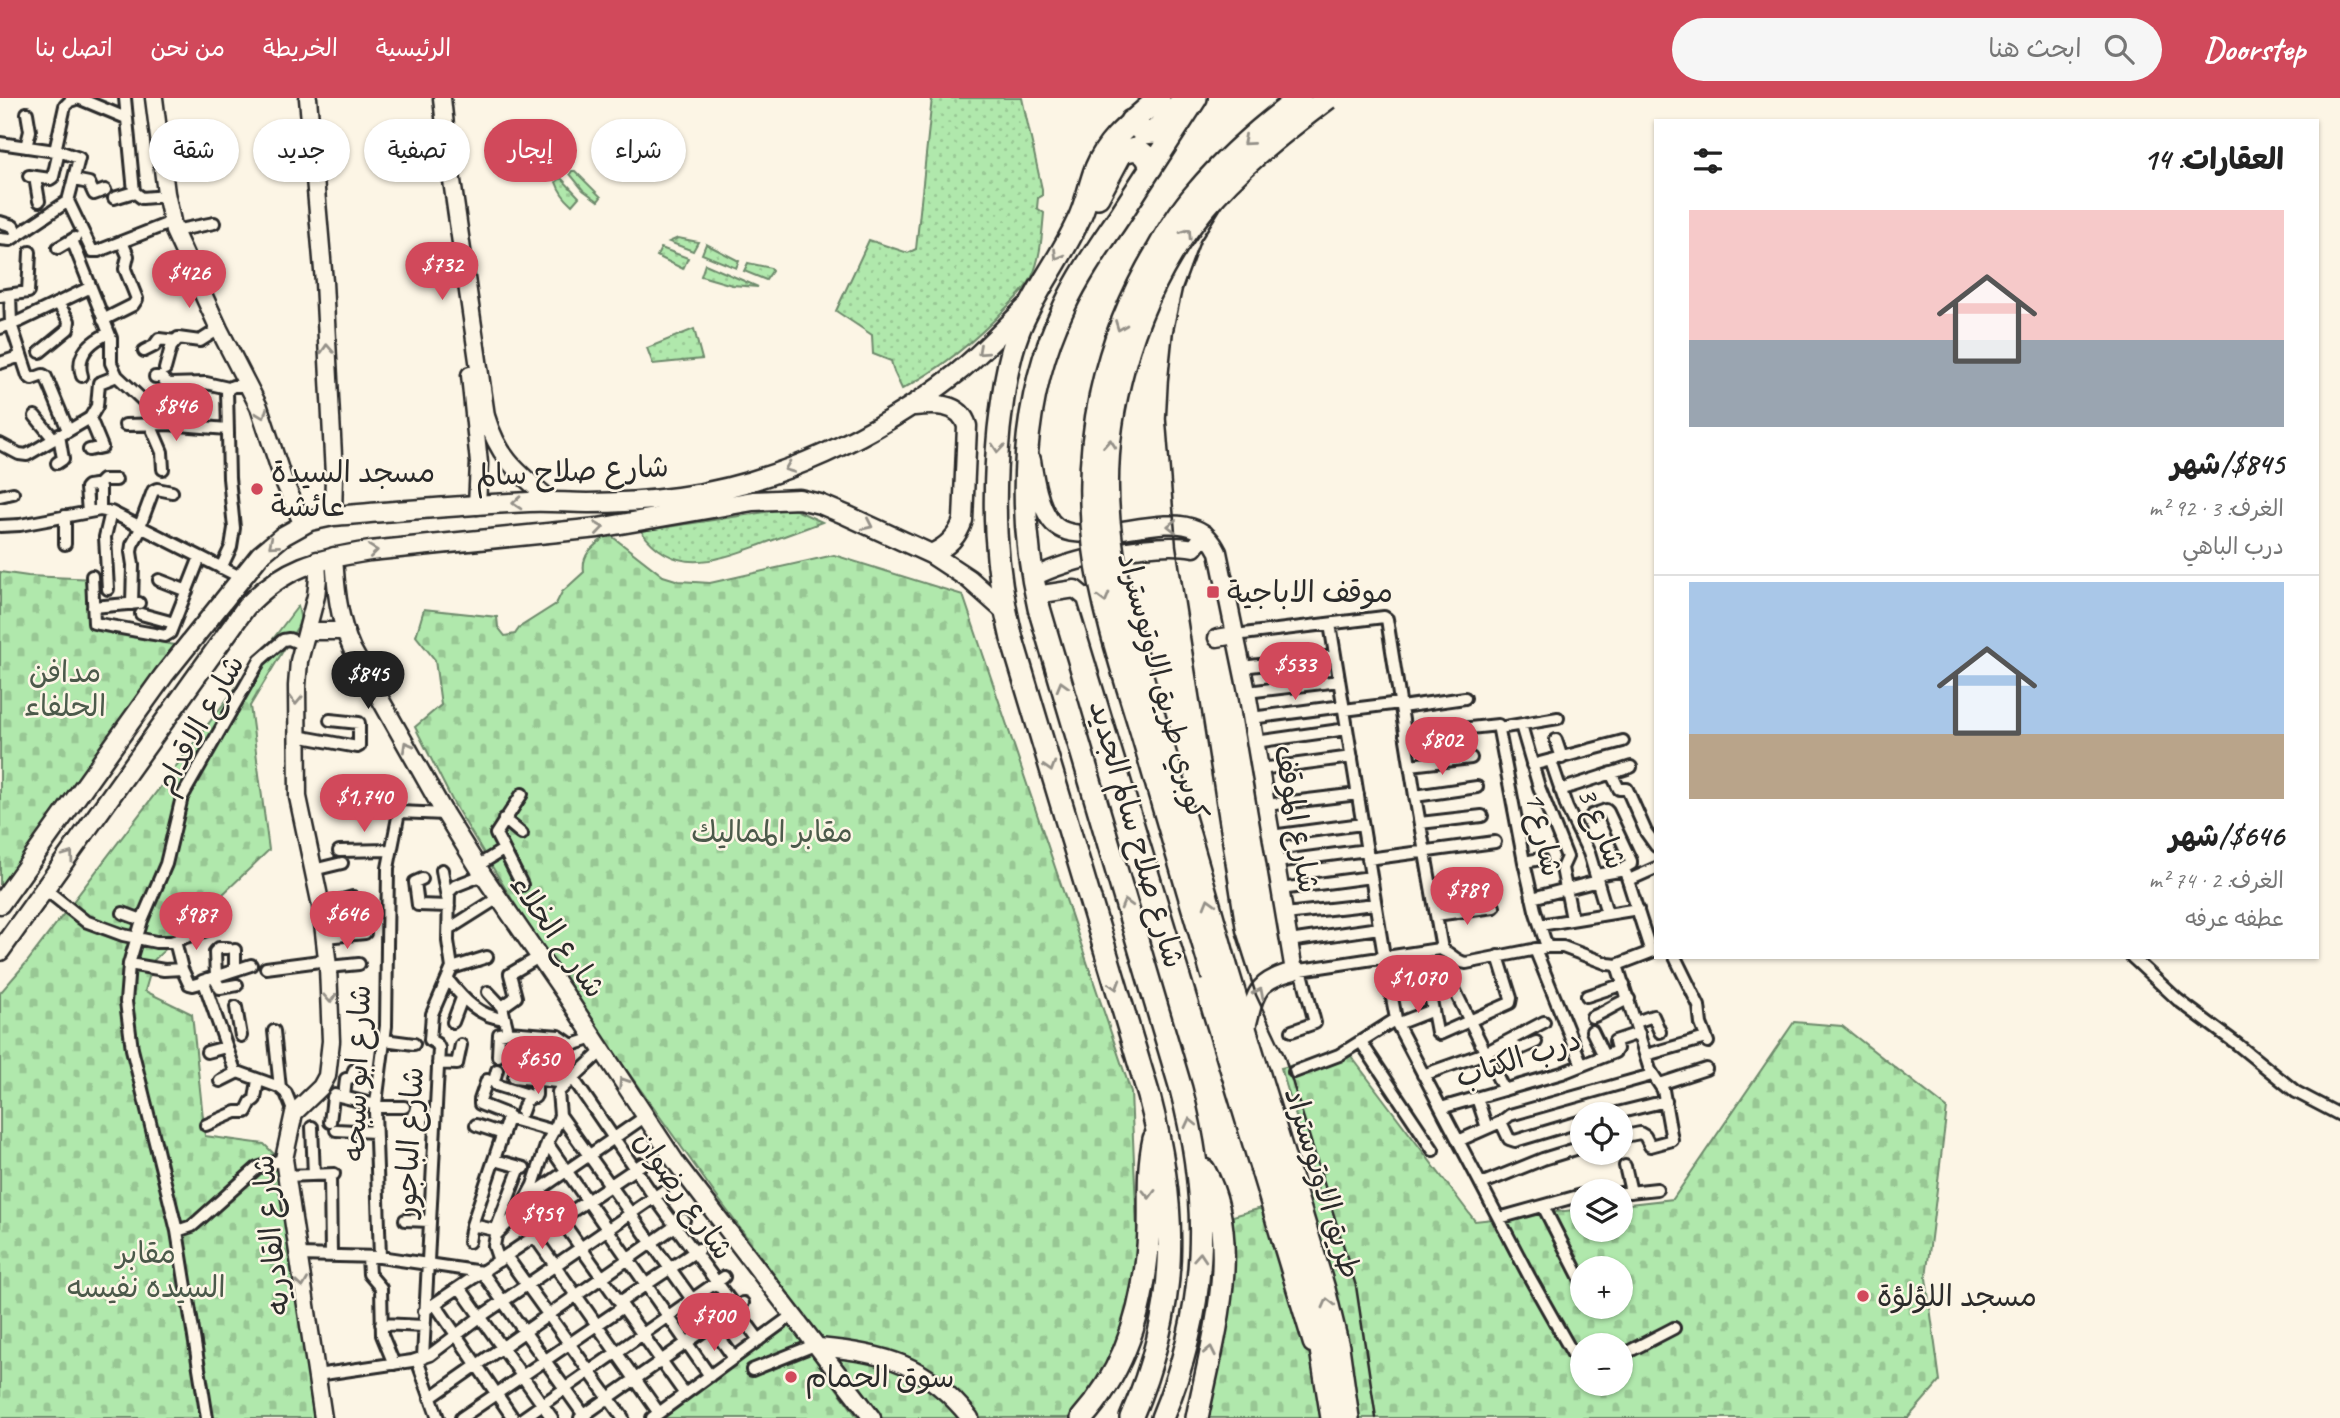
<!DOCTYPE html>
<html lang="ar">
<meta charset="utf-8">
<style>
body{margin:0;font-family:Caveat,"Playpen Sans Arabic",sans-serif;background:#f6f6f6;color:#222;direction:rtl;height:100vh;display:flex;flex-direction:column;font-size:26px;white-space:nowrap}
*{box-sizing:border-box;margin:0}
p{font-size:23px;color:#767676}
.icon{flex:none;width:38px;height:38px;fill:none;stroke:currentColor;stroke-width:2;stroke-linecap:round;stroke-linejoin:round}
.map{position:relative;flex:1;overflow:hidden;direction:ltr}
.details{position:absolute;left:1654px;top:21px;width:665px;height:840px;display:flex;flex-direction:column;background:#fff;border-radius:0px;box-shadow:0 2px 5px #0004;direction:rtl}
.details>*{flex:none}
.top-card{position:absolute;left:21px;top:21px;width:665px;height:63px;direction:rtl;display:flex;gap:14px}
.controls{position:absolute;left:1570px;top:1004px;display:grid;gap:14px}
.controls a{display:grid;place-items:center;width:63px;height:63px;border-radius:50%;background:#fff;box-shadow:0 2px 5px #0004;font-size:35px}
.price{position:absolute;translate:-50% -60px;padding:0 16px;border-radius:24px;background:#d1495b;color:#fff;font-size:23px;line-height:46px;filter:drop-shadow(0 2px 4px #0008)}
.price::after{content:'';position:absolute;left:50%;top:42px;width:21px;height:16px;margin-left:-10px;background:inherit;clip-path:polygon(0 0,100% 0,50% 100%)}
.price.on{background:#222;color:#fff}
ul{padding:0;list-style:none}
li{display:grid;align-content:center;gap:14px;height:371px;padding:0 35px}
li+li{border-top:2px solid #e0e0e0}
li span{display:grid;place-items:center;height:217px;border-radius:0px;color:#555}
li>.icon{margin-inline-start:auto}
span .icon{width:126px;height:126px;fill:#fffc;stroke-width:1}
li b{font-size:30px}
h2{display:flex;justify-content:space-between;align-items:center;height:84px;padding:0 35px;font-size:30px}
.tag{padding:0 24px;border-radius:32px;background:#fff;box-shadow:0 2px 5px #0004;font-size:24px;line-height:63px}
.tag.on{background:#d1495b;color:#fff}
header{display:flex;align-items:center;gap:42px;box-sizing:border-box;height:98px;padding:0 35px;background:#d1495b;color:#fff}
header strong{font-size:33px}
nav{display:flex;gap:38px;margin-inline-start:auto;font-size:24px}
.search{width:490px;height:63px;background:#f6f6f6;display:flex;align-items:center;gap:18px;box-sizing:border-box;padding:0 24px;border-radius:38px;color:#767676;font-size:26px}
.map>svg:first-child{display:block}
</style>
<header>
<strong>Doorstep</strong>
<div class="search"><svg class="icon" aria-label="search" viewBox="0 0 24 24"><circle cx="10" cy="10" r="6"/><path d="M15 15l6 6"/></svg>ابحث هنا</div>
<nav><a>الرئيسية</a><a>الخريطة</a><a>من نحن</a><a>اتصل بنا</a></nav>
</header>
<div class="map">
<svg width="2340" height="1320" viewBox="0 0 2340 1320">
<defs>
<pattern id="green-dots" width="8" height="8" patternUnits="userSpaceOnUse" patternTransform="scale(1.75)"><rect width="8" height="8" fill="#b0e8ac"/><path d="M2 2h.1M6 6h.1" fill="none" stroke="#98c794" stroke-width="1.8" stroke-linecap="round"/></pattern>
<pattern id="cemetery-stones" width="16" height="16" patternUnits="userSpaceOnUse" patternTransform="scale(1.75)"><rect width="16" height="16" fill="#b0e8ac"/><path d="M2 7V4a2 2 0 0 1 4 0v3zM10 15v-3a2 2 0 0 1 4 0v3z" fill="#98c794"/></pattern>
</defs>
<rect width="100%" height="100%" fill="#fcf5e5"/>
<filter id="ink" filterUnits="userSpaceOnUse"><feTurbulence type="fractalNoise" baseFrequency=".0143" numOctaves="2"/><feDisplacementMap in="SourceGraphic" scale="14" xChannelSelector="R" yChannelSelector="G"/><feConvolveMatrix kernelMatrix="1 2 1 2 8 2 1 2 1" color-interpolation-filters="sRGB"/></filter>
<g filter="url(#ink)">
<!-- green -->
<path fill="url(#green-dots)" stroke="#6e8a6c" stroke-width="2" d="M932 0H1022L1042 91V98L1038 100 1037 110 1044 115C1042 136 1041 159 1032 179 1027 190 1017 199 1008 208 977 241 943 270 902 291L894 274 891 263 873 256 872 237 836 213 869 142 908 155 916 151Z
M572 73H575L601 99 598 103 583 92 570 76Z
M561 80 579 99 572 107C564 100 559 93 556 84Z
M678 140 698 144 693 153 669 144Z
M706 146 739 163 736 170 702 156Z
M661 150 688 160 683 171 657 158Z
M748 165 771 170 772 173 766 182 744 173Z
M705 166 758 189 732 187 701 178Z
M694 231 702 261 653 266 647 250Z
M785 411 796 412 822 424C801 432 781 439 760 447 715 463 674 479 641 433Z"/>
<!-- cemetery -->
<path fill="url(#cemetery-stones)" stroke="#6e8a6c" stroke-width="2" fill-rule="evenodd" d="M609 436 663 478 679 483 710 485 834 457 963 497 1131 994 1138 1157 1134 1196 1108 1270 1068 1320H880L720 1103 555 872 454 706 415 629 441 607 435 562 416 538 424 511 497 519 498 529 505 538 515 536 520 529 556 506 562 494 584 474C581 455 595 447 609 436Z
M0 474 28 478 96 481 97 533 175 547 0 793Z
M298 508 301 523 250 608 269 752 154 862 145 893 192 916 205 1038 264 1046 276 1058 314 1320H0V895L27 864Z
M1794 924 1842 928 1947 1010 1926 1180 1940 1283 1908 1320H1207L1233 1174V1118L1319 1094 1281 970 1348 954 1475 1123 1582 1111V1132H1620L1621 1107 1673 1101ZM1582 1171H1620V1209H1582ZM1582 1248H1620V1286H1582Z
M789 1225 858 1320H662Z"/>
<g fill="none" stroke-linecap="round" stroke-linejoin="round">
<!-- street casing -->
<g stroke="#2b2b2b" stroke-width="16">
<path id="street" d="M78 0 126 20
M125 0 134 94 142 100 167 98
M0 45 55 53 65 8 70 3 79 0
M26 49 30 33 27 15
M56 52 79 60 68 103 92 153H98L172 124
M29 78 50 81 53 79 59 53
M35 79 39 103
M74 82 89 85 94 96 105 92
M114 100 134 94
M0 124 13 128 18 137
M174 133 214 125
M0 141 10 142 68 103
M72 142 111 240V265L117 278 168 326
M58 150 75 140
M10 197 11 226 28 278 32 281 43 277 46 279 68 332
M0 198 28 194 30 154
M103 222 133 207 137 201 125 171 128 158 122 144
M0 230 20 223 89 190
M144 253 154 248 159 241 176 243 178 240 200 243 219 231
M40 254 68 231 69 223 58 205
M0 265 21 258
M165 271 171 249 176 243
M82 278C75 256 91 243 109 235
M155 279H160L169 286 206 285 228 290
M35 318 53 340
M150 326 162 354 163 371
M125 327 168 326 227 331
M0 346 19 356 27 357 90 320 97 308 99 285 117 278
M89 352 102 349 90 320
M57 365 63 361 59 337
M0 398 13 395
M100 412V385L103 382H116
M88 414 86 390 88 388 95 387
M65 418V446
M0 428 20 427 100 412 111 414 242 480
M140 428 153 393 157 391 172 394
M221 470 231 449 234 430 229 380 227 292 233 288H249
M92 478 94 525 165 538 170 535 200 459
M159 482 187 493
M108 491 105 439 111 414
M132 506 133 467 131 454 132 447 142 429
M93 509 139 505
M141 516 174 525
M1330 526 1384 858 1397 926 1530 1180 1582 1272
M1235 537 1384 519 1387 521 1415 698 1442 851
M1242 569 1335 558
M1247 594 1339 583
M1401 609 1465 600
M1344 612 1400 605
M1251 620 1343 608
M1521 627 1539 689 1567 759 1562 770 1572 821
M1499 630 1558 620
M1405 637 1498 627 1524 764 1535 812 1547 849
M297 638 357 649 359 648V625L330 622
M1556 642 1562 660
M1255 644 1347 631
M1551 663 1567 710 1589 755 1607 815
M1410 667 1471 660
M1532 667 1623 643
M1260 671 1352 659
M1611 675 1619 691H1627L1646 734 1656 748
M1560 692 1631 669
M1415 698 1477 689
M1266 707 1358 696
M349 713 377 709 399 714
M1592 717 1606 712 1608 714 1631 763V766L1624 770 1651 854
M504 721 522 736
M1420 725 1482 718
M1271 738 1362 726
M339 753 390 752
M1368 761 1495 744
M1276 764 1367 752
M1524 764 1541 761
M477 768 503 752
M313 772 342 765
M442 772 447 800
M1596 777 1625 772
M422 781 415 784 418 807 449 808
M1629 782 1656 770
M522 787 496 736 522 696
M1431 788 1490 780
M45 791 85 823 123 837 156 844H171L207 832
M1280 791 1371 779
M1532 800 1598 783
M321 808 353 799
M123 815 142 822
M1285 816 1375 806
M1436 817 1494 809
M1540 827 1638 811
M449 831 498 800
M325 839 365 835
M175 843 182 871 189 886 193 887 204 884 235 973 279 989 286 995 294 1015
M1289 843 1379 830
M1535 851 1582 967
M235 852V872
M1452 858 1449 868 1452 887 1504 992
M539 859 510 876 516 899 502 909 508 934 559 938 572 947 594 940
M1675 859 1699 908 1701 926 1708 944
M2132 859 2178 902 2237 946 2296 994 2340 1017
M129 866 164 872 182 871
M1617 867 1650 972 1663 992 1672 1042 1650 1048 1645 1038 1640 1035 1620 1039
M328 869 359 866
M266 870 328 862
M452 870 487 859
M1294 873 1439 851C1450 853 1455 864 1466 865L1547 849H1563L1608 866 1617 867 1656 852
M214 879 220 890 237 887
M216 879 215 854 219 850H228
M448 882C463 901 479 919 505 921
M202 883 251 867
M1428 886 1437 934 1440 936 1510 905 1511 900 1498 858
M488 894 502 909
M1587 898 1624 886
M236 909 241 938
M1592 919C1606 914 1615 906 1629 901
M453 924 462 900
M1636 924 1653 918 1660 934
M1397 926 1433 912
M274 933 280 990
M1292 933 1315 925 1301 871
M1592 933 1604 958
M384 942 414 946
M1510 942 1513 948 1520 951 1536 944
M1361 944 1433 1052
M207 954 226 949
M1646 957 1706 940
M498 958 499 936 508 934
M438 965 457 966 461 947
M497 972 494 983 496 987 535 999
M1294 974 1339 957 1396 921
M1423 977 1485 955 1544 924
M514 979 566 985
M572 979 655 1100 759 1242
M220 983 236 975
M1660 986 1706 971
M344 999 346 981 352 979 354 972
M1477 1000 1487 1030
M376 1009H404
M1441 1010 1562 975 1615 954 1617 951 1615 943 1639 935
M522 1014 526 1003 536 997V982
M560 1017 734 1260
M1609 1017 1666 1003
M508 1020 554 1033
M330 1024 333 999 335 997 376 1007
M1501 1024 1509 1041 1515 1043 1582 1023
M206 1027 236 1014H246L251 1004 255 1001 258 982
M476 1027 503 1036
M312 1029 314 1077
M336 1032 375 1034
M1458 1043 1501 1024 1510 1017 1652 977
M547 1045 710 1278
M495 1062 524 1070
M1625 1068 1631 1094
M330 1077 331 1157
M287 1078 334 1076
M1481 1086 1543 1061 1582 1049
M539 1091 685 1296
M536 1094 646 1018
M1620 1095 1657 1091
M1543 1108 1582 1184
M518 1115 659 1315
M1499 1120 1582 1097
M405 1122 430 1123
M472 1127 499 1133
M496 1132 520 1069
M177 1133 192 1128 199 1122 257 1070 284 1061
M469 1144 472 1127 508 1020V1017L480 1006V1002L487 982
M298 1157 380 1159 482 1174 586 1320
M506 1158 623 1320
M368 1159 369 1176 381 1190 382 1237 394 1266
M380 1159 375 1013 386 928 388 770 399 714 445 716
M499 1163 494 1148 496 1137 518 1115 533 1087 547 1045 557 1026 560 1017 558 994 603 952
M460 1190 552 1320
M620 1204 699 1151
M435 1206 513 1320
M1595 1209 1596 1211
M424 1213 642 1066
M381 1226 424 1228
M1620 1258 1674 1230
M423 1260 439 950 437 946 430 942 432 916 452 870 448 843 449 794 455 788 483 777
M417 1262 438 1320
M752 1272 817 1246
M317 1277 412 1263 430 1257 480 1219 662 1094
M430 1300 684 1122
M207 1320 177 1133 132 951 126 904 129 866 142 822 166 766 182 699 260 562 283 542 289 541 304 547
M461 1320 623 1209
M523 1320 724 1179
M580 1320 743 1205
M652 1320 794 1216"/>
</g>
<!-- secondary casing -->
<g stroke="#2b2b2b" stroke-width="21">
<path id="secondary" d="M154 0 166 95 174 133 219 231 259 309 283 381 303 427
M308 0 324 184 334 377 333 418
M442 0 448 55 486 318C499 362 519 375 553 404
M470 277 479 365 477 408
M1032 362C1035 382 1039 407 1051 423 1076 456 1159 413 1196 431 1206 435 1213 444 1218 454L1247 594 1294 873C1253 884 1256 896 1246 933
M334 458C336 491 338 520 352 551L445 716 483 777 565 896 677 1066 872 1320
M317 462 318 480 316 498 299 563 297 588 298 699 321 808 328 869 331 943 327 978 321 989 294 1015 284 1061 323 1320
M1032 480C1068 461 1155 442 1194 450L1205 436
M1036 497 1075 491 1086 500 1312 1246
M307 533H343
M1217 540 1235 537
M819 1249C886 1256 926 1265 970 1320"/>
</g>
<!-- primary casing -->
<g stroke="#2b2b2b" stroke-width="23">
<path id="primary" d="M914 308C934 306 960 304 967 328L963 422C958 439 947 449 931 456
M0 806 164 577 260 457 283 438 310 423 333 418C398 413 464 407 529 404 548 403 568 405 588 405 618 405 648 403 678 399 778 385 877 338 957 275 982 255 1003 232 1026 209
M0 853 246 509C284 469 317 461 370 453L598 430 753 403 799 401 820 406 846 417 931 456 969 481 1005 513"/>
</g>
<!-- highway casing -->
<g stroke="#2b2b2b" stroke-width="26">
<path id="highway" d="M1131 23 1144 35 1154 34 1181 4
M1098 99 1122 54 1135 51C1145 55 1148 60 1151 70
M1227 871 1324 1191 1338 1249 1348 1320
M1213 879 1309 1195 1318 1233 1332 1320
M1082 1320C1129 1268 1146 1201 1149 1132 1150 1101 1147 1072 1154 1041
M1131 1320C1179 1209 1179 1114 1149 998L1012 541C994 467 992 406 999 331 1003 298 1007 263 1019 232 1034 194 1060 162 1077 125 1086 108 1089 88 1096 70 1109 39 1135 22 1159 0
M1162 1320C1208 1210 1211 1105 1181 991L1039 510C1016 410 1020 301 1065 207 1080 175 1101 146 1121 116 1146 78 1171 39 1196 0
M1197 1320C1212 1244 1244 1145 1204 1072"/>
</g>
<!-- street -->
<use href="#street" stroke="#fcf5e5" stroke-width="10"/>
<!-- secondary -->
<use href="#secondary" stroke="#fcf5e5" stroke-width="16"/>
<!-- primary -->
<use href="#primary" stroke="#fcf5e5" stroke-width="18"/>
<!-- highway -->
<use href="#highway" stroke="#fcf5e5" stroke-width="21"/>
<!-- rail -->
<path stroke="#2b2b2b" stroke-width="2.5" d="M1305 0 1227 100 1200 143 1182 192 1173 234 1168 283 1166 321 1176 447 1236 834 1256 897 1284 957 1356 1188 1376 1320"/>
<!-- highway-bridge casing -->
<g stroke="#2b2b2b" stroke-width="26" stroke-linecap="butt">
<path id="highway-bridge" d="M1227 871C1206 794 1184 718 1161 642 1142 576 1119 509 1111 441 1096 328 1130 202 1202 113 1237 70 1284 33 1328 0
M1213 879C1190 798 1166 717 1142 636 1123 574 1102 511 1094 447 1082 343 1104 242 1157 153 1168 133 1180 113 1195 96 1225 60 1262 28 1300 0"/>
</g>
<!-- highway-bridge -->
<use href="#highway-bridge" stroke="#fcf5e5" stroke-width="21"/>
</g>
<!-- one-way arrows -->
<defs><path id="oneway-chevron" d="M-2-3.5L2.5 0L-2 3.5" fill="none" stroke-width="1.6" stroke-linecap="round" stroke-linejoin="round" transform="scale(1.75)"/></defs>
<g stroke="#949088">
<use href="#oneway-chevron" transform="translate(1247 43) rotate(139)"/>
<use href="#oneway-chevron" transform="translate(1187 135) rotate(-57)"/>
<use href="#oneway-chevron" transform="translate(1058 157) rotate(121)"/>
<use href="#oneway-chevron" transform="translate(1120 228) rotate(111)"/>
<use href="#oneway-chevron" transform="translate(327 251) rotate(-93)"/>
<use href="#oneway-chevron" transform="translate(982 253) rotate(138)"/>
<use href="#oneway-chevron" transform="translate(262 316) rotate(69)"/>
<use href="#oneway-chevron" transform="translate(1110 346) rotate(-85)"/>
<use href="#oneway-chevron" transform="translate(998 350) rotate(95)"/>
<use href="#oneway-chevron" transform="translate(789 370) rotate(158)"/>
<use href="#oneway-chevron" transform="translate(517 405) rotate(176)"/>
<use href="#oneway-chevron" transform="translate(868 427) rotate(25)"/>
<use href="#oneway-chevron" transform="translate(1172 428) rotate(-180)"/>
<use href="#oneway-chevron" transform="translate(599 430) rotate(-8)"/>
<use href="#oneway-chevron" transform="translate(273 446) rotate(140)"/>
<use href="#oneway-chevron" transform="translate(373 453) rotate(-7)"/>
<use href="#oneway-chevron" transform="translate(1104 500) rotate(75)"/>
<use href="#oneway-chevron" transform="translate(1062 588) rotate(-106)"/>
<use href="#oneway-chevron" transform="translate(296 602) rotate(92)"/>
<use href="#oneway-chevron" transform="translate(407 648) rotate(-119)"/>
<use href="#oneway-chevron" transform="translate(1050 669) rotate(73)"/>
<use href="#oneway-chevron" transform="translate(69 758) rotate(-54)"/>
<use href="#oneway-chevron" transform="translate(1209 805) rotate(-106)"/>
<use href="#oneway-chevron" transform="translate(1126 806) rotate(-106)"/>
<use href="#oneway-chevron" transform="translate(1115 887) rotate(73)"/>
<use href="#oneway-chevron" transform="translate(1259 895) rotate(-63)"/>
<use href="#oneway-chevron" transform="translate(330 900) rotate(87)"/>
<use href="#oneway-chevron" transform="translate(623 984) rotate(-123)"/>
<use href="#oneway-chevron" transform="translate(1190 1025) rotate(-103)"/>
<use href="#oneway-chevron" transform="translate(1149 1096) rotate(89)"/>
<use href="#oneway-chevron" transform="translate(1200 1159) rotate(-86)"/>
<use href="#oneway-chevron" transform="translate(302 1185) rotate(82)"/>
<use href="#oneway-chevron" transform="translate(1328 1205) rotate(-104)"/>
<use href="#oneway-chevron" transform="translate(1210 1253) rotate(-78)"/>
</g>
</g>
<!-- markers -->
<g fill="#d1495b" stroke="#fcf5e5" stroke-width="2.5">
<circle cx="257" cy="391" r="7"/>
<rect x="1206" y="487" width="14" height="14" rx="3.5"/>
<circle cx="1863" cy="1198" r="7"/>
<circle cx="791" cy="1279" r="7"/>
</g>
<g text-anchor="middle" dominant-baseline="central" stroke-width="5" stroke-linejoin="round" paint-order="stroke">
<!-- street labels -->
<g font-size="30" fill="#2b2b2b" stroke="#fcf5e5">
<text transform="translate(572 373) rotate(-3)">شارع صلاح سالم</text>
<text transform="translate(1163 588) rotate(75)">كوبري طريق الاوتوستراد</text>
<text transform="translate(199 626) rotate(-61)">شارع الاقدام</text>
<text transform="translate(1297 721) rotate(80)">شارع الموقف</text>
<text transform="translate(1602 730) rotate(68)">شارع 3</text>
<text transform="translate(1137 736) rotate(74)">شارع صلاح سالم الجديد</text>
<text transform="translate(1544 736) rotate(78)">شارع 1</text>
<text transform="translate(558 838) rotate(55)">شارع الخلاء</text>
<text transform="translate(1518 960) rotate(-18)">درب الكتاب</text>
<text transform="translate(357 975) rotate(-88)">شارع ابو سبحه</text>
<text transform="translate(409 1044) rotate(-87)">شارع الباجور</text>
<text transform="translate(1323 1085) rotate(73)">طريق الاوتوستراد</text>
<text transform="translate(684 1097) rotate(55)">شارع رضوان</text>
<text transform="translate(271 1137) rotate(-96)">شارع القادريه</text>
</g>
<!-- poi labels -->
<g font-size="30" fill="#2b2b2b" stroke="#fcf5e5" text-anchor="start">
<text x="271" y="374">مسجد السيدة<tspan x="271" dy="34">عائشة</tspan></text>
<text x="1227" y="494">موقف الاباجية</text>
<text x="1877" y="1198">مسجد اللؤلؤة</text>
<text x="805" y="1279">سوق الحمام</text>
</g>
<!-- park labels -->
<g font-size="30" fill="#4c5a4b" stroke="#fcf5e5">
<text x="65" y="574">مدافن<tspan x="65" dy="34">الحلفاء</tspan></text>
<text x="772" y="734">مقابر المماليك</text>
<text x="146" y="1155">مقابر<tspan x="146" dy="34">السيده نفيسه</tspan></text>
</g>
</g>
</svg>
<div class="controls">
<a><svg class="icon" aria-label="locate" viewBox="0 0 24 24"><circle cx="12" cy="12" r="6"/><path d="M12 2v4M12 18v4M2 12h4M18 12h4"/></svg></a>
<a><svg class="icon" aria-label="layers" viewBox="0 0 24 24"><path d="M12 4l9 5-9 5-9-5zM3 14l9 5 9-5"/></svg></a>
<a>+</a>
<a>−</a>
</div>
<b class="price" style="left:442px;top:204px">$732</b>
<b class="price" style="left:189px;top:212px">$426</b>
<b class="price" style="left:176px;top:345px">$846</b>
<b class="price" style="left:1295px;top:604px">$533</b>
<b class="price on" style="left:368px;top:613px">$845</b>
<b class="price" style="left:1442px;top:679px">$802</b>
<b class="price" style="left:364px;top:736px">$1,740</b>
<b class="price" style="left:1467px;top:829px">$789</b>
<b class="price" style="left:347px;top:853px">$646</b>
<b class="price" style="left:196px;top:854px">$987</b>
<b class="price" style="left:1418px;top:917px">$1,070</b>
<b class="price" style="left:538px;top:998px">$650</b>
<b class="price" style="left:542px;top:1153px">$959</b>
<b class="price" style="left:714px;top:1255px">$700</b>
<div class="top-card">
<a class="tag">شراء</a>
<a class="tag on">إيجار</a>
<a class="tag">تصفية</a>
<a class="tag">جديد</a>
<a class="tag">شقة</a>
</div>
<section class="details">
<h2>العقارات: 14<svg class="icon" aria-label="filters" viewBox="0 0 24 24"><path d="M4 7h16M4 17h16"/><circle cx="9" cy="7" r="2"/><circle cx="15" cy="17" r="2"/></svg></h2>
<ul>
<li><span style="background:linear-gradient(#f6c9c9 60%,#9aa5b1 0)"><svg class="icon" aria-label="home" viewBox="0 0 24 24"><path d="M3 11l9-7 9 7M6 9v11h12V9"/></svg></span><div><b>$845/شهر</b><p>الغرف: 3 · 92 m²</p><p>درب الباهي</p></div></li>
<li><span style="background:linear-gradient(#a9c7e8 70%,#b9a48a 0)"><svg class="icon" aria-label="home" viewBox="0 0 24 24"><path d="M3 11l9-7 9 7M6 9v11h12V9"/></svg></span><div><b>$646/شهر</b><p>الغرف: 2 · 74 m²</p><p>عطفه عرفه</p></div></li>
</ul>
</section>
</div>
